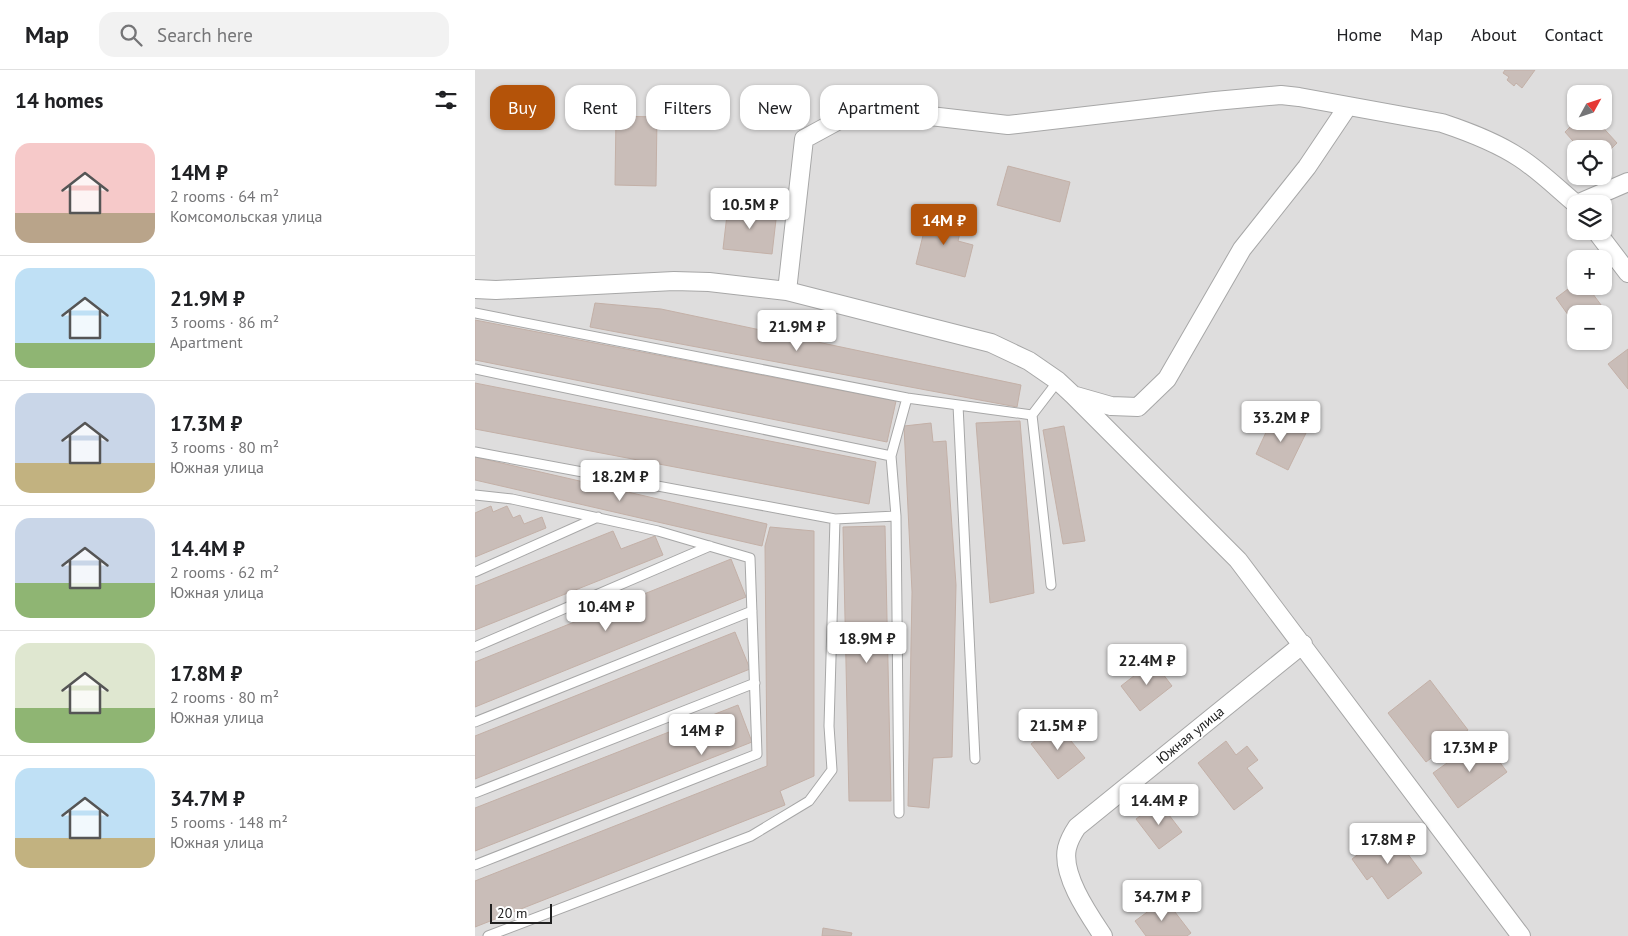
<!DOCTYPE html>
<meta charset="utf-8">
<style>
body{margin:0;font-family:"PT Sans",sans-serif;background:#f2f2f2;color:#202124;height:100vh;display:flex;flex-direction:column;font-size:19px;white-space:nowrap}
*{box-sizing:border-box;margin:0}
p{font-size:16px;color:#757577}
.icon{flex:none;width:28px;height:28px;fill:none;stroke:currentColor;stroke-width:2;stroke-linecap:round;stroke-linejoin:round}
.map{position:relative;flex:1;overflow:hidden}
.details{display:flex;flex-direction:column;background:#fff;width:475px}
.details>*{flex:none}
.banner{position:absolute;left:15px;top:15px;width:475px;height:45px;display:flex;gap:10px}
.needle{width:32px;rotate:50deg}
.buttons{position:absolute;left:1092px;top:15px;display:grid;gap:10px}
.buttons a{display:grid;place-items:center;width:45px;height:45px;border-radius:10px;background:#fff;box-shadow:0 1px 4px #0004;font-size:25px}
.scale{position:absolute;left:15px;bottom:12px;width:62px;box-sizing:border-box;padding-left:5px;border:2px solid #202020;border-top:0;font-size:14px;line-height:18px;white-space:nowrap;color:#202020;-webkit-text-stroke:4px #fff;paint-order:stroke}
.price{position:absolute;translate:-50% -42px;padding:0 11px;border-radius:5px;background:#fff;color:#222;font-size:16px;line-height:32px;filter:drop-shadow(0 1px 2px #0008)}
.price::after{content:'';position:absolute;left:50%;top:30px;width:15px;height:11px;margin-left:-8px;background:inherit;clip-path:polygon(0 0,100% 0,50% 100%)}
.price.on{background:#b45309;color:#fff}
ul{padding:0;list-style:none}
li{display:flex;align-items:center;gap:15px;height:125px;padding:0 15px}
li+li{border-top:1px solid #e0e0e0}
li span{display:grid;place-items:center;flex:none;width:140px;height:100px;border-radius:15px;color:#555}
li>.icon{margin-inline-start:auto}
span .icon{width:60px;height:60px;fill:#fffc;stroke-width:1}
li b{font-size:21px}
h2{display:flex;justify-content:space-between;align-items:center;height:60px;padding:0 15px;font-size:21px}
.tag{padding:0 18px;border-radius:15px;background:#fff;box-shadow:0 1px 4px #0004;font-size:18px;line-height:45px}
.tag.on{background:#b45309;color:#fff}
header{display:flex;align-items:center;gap:30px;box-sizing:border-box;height:70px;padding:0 25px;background:#fff;border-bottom:1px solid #e0e0e0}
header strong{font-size:24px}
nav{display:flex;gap:28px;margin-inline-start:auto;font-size:18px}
.search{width:350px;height:45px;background:#f2f2f2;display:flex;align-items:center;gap:12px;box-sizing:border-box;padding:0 18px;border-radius:15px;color:#757577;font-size:19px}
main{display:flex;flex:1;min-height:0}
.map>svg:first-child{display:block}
</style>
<header>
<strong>Map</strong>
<div class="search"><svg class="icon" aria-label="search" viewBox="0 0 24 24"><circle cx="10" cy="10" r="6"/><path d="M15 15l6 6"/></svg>Search here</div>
<nav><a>Home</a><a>Map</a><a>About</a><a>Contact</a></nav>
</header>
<main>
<section class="details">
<h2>14 homes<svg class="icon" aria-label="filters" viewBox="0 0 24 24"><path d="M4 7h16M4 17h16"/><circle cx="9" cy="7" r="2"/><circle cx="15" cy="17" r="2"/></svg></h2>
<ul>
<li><span style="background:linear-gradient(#f6c9c9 70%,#b9a48a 0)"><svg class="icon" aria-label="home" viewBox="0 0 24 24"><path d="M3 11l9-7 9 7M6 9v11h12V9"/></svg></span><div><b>14M ₽</b><p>2 rooms · 64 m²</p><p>Комсомольская улица</p></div></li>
<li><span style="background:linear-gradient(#bfe0f5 75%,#8fb573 0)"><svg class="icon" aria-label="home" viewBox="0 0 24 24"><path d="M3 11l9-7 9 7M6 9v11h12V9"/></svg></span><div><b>21.9M ₽</b><p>3 rooms · 86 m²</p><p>Apartment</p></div></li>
<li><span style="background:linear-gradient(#c9d6e8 70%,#c2b280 0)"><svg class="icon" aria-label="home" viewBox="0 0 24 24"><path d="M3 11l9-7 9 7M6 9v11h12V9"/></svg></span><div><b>17.3M ₽</b><p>3 rooms · 80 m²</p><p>Южная улица</p></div></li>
<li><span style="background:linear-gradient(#c9d6e8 65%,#8fb573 0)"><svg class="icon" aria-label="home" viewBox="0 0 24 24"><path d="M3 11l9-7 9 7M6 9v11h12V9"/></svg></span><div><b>14.4M ₽</b><p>2 rooms · 62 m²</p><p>Южная улица</p></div></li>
<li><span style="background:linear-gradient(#dfe7d0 65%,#8fb573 0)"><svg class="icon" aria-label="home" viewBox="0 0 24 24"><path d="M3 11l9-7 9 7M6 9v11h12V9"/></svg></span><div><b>17.8M ₽</b><p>2 rooms · 80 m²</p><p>Южная улица</p></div></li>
<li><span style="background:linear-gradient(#bfe0f5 70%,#c2b280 0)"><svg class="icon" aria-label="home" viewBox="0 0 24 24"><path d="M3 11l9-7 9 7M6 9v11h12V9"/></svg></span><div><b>34.7M ₽</b><p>5 rooms · 148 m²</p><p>Южная улица</p></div></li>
</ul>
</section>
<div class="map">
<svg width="1153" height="866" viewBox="0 0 1153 866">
<rect width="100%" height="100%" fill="#f1ece5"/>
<!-- residential -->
<path fill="#dedddd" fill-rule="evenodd" d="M0 0H1153V866H0ZM1101 24H1129V51H1101ZM1101 79H1129V106H1101ZM1101 134H1129V161H1101ZM1101 189H1129V216H1101ZM1101 244H1129V271H1101Z"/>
<!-- building -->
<path fill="#c9bdb8" stroke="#c3b0a7" d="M1030 0H1060L1047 18 1041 13 1039 16 1032 10 1034 7 1028 3Z
M141 46 182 47 181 116 140 115Z
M1101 51H1122L1142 73 1129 86V79H1105L1090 62Z
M533 96 595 112 585 152 522 135Z
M253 136 302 141 297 184 248 179Z
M454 141 488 150 483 171 498 175 490 207 441 194Z
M1101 213V216H1112L1132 243 1129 246V244H1101V256L1081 228Z
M120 233 186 239 546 315 542 337 115 257Z
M0 250 421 331 412 372 0 290Z
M1153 279V319L1133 294Z
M0 313 401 392 394 434 0 359Z
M798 347 831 363 813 400 781 384Z
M545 351 559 523 515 533 501 353Z
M456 353 458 372 471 371 481 515 477 687 458 688 454 738 433 736 437 522 429 356Z
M589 356 610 471 588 474 568 360Z
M0 387 292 454 287 476 0 410Z
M16 436 18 442 32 436 38 448 45 445 49 454 67 447 71 458 0 487V443Z
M410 456 416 731H374L368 457Z
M295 457 339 461V706L305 721 310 735 0 857V811L292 696 290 476Z
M138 461 146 479 180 466 188 485 0 560V516Z
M256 489 271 527 0 637V592Z
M260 562 275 599 0 709V666Z
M678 591 697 616 665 641 646 616Z
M955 610 993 660 951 692 913 643Z
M263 635 277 672 0 781V738Z
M582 654 610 688 583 709 556 674Z
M1007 668 1032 702 983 738 958 703Z
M751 671 761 685 772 676 783 690 772 698 788 718 759 740 723 693Z
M684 732 707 762 684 779 661 749Z
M915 760 947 803 913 829 897 806 892 810 877 789Z
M690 829 716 863 712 866H671L660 851Z
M348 858 377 863 376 866H347Z"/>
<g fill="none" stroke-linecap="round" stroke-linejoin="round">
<!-- service casing -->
<g stroke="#a7a7a7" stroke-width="11">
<path id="service" d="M0 243 432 328
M0 299 416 386
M483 335 500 689
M557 345 576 515
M0 382 360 449
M0 425 37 429 183 461 275 488 282 684 0 795
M421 446 424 743
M0 502 123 447
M0 577 235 476
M0 652 277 541
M0 723 280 613
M13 866 276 766 334 731 357 700 354 656 360 449 421 446 416 386 432 328 557 345 583 311"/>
</g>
<!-- minor casing -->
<g stroke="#a7a7a7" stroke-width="20">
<path id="minor" d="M1102 134 1153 112
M1121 161 1153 203
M0 219 21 220 199 211 234 212 312 221 516 273 554 291 583 311 598 325 763 490 1046 866
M312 221 329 69 386 38 533 55 740 31 806 25 824 27 967 53C994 62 1021 72 1045 88 1065 101 1083 119 1101 134
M601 326 636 336 663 337 692 309 767 179 832 97 873 36
M628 866C614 845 586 805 592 778 594 770 598 763 602 757L828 574"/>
</g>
<!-- service -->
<use href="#service" stroke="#fff" stroke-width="9"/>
<!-- minor -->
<use href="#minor" stroke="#fff" stroke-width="18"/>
</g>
<g text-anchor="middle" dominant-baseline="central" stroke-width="4" stroke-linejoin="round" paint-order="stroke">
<!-- street labels -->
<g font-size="14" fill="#202020" stroke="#fff">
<text transform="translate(715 665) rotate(-39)">Южная улица</text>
</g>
</g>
</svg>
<div class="buttons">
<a><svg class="needle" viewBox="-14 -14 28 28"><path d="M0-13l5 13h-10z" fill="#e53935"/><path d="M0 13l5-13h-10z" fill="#757577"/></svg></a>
<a><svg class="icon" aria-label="locate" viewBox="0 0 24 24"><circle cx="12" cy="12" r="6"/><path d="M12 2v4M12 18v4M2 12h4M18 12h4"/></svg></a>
<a><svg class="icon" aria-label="layers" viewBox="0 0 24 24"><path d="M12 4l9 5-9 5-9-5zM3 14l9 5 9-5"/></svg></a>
<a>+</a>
<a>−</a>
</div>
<div class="scale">20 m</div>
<b class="price" style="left:275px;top:160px">10.5M ₽</b>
<b class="price on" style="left:469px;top:176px">14M ₽</b>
<b class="price" style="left:322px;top:282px">21.9M ₽</b>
<b class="price" style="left:806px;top:373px">33.2M ₽</b>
<b class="price" style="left:145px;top:432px">18.2M ₽</b>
<b class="price" style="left:131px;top:562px">10.4M ₽</b>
<b class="price" style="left:392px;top:594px">18.9M ₽</b>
<b class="price" style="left:672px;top:616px">22.4M ₽</b>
<b class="price" style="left:583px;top:681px">21.5M ₽</b>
<b class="price" style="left:227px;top:686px">14M ₽</b>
<b class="price" style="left:995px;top:703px">17.3M ₽</b>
<b class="price" style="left:684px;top:756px">14.4M ₽</b>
<b class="price" style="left:913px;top:795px">17.8M ₽</b>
<b class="price" style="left:687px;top:852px">34.7M ₽</b>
<div class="banner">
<a class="tag on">Buy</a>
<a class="tag">Rent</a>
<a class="tag">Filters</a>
<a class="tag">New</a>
<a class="tag">Apartment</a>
</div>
</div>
</main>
